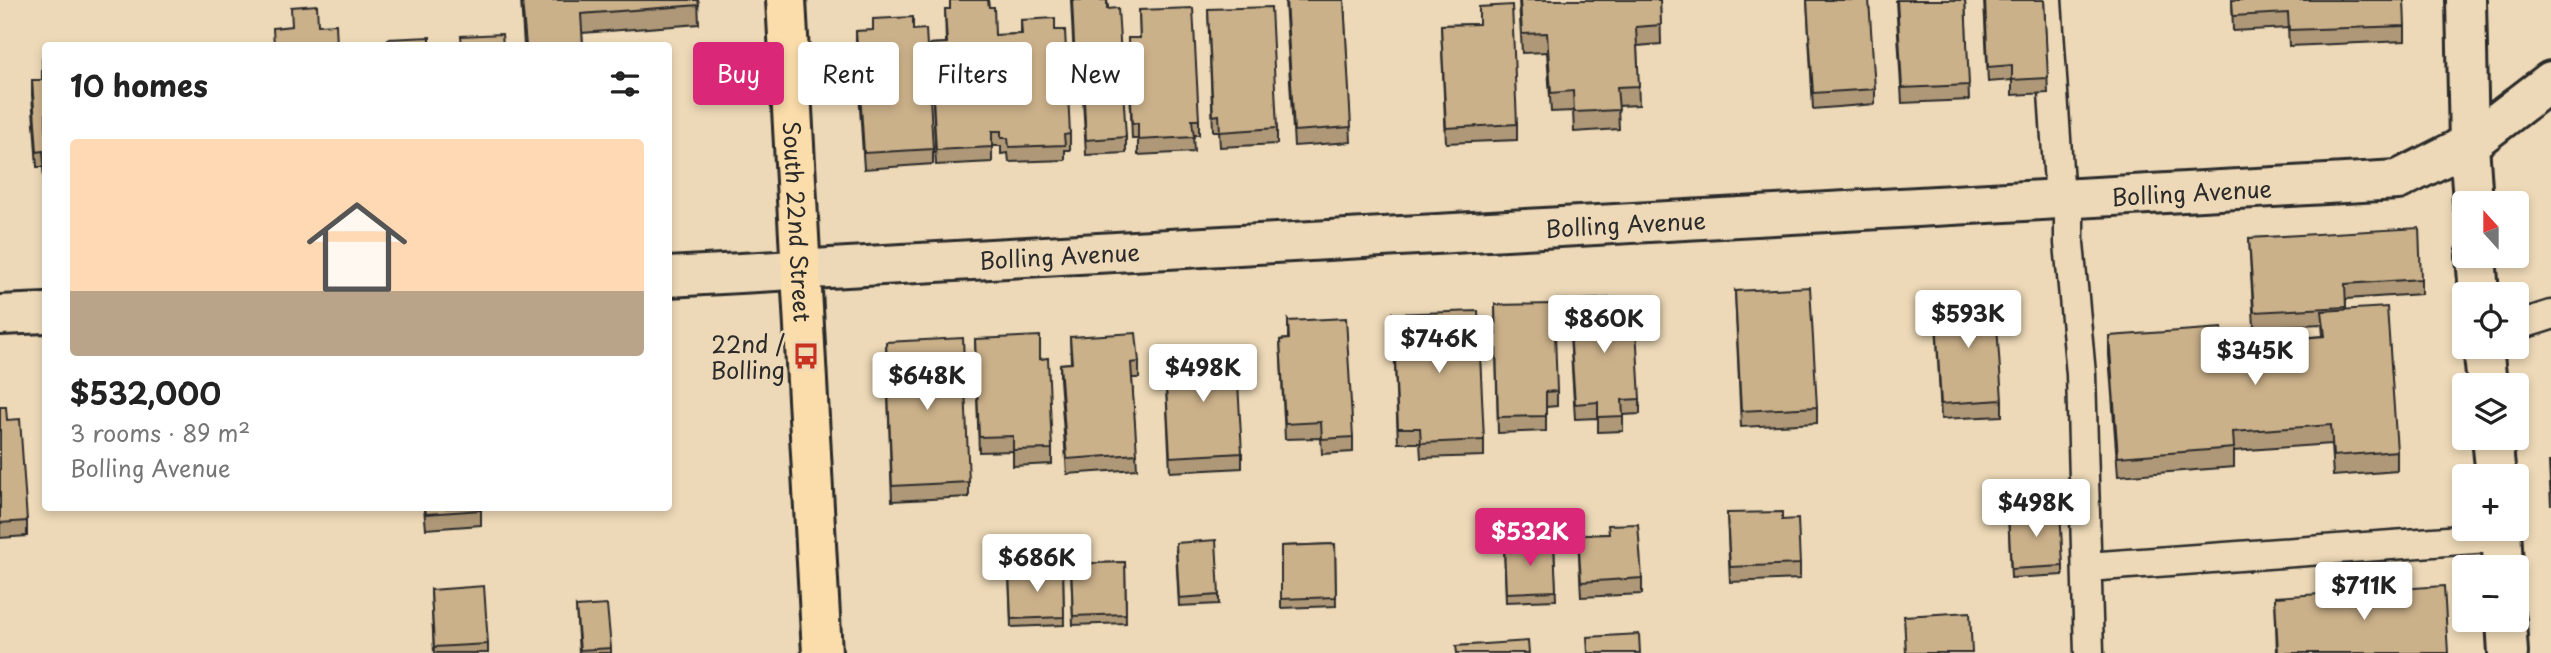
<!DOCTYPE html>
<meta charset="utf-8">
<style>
body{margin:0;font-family:"Playpen Sans",sans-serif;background:#f6f6f6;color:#222;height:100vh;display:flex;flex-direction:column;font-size:26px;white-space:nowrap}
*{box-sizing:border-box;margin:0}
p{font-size:23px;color:#767676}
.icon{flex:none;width:38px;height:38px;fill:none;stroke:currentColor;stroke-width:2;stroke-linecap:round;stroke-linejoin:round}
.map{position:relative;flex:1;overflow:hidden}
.side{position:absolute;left:42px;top:42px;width:630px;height:469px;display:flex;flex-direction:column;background:#fff;border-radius:7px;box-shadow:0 4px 10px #0003}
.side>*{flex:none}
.guide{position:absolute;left:693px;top:42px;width:665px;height:63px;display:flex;gap:14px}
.needle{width:46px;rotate:339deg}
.controls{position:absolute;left:2452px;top:191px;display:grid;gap:14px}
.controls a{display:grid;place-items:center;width:77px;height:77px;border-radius:7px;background:#fff;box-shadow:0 4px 10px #0003;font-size:35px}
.price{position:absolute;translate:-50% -60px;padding:0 16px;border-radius:7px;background:#fff;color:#222;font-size:23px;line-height:46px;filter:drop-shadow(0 2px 4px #0008)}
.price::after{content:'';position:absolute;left:50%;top:42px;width:21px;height:16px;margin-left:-10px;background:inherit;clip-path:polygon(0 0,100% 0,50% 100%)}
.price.current{background:#db2777;color:#fff}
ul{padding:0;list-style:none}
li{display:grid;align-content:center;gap:14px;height:371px;padding:0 28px}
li+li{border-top:2px solid #e0e0e0}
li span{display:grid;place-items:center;height:217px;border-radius:7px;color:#555}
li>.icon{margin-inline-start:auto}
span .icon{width:126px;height:126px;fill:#fffc;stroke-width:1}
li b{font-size:30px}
h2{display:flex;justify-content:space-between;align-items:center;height:84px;padding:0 28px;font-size:30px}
.chip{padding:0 24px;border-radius:7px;background:#fff;box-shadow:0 4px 10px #0003;font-size:24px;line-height:63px}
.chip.current{background:#db2777;color:#fff}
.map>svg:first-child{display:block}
</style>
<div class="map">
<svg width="2551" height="653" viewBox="0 0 2551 653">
<rect width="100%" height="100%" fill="#edd9b7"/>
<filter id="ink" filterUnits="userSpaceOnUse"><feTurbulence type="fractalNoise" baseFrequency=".0143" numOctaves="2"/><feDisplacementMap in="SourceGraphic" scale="14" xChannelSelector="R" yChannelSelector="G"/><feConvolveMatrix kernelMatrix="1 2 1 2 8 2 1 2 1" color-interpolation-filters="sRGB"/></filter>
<g filter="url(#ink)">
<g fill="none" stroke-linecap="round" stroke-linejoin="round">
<!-- lane casing -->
<g stroke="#2b2b2b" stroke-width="33">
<path id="lane" d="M2047 0 2060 200
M2069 200V243L2081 374 2089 653
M2516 326 2551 315
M2087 567 2502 537"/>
</g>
<!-- street casing -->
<g stroke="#2b2b2b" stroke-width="44">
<g id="street">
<path id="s1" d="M668 277 2398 180 2469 144 2551 81"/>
<path d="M0 315 46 313"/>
</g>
</g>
<!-- secondary casing -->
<g stroke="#2b2b2b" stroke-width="44">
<path id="secondary" d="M2466 0 2469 144 2473 203
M2476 256 2479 294
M2483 346 2487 385
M2492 438 2496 476
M2501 528 2503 567
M2506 620 2508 653"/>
</g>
<!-- primary casing -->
<g stroke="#2b2b2b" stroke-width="44">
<g id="primary">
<path id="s2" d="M786 0 822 653"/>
</g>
</g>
<!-- lane -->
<use href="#lane" stroke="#edd9b7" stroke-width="28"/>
<!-- street -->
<use href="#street" stroke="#edd9b7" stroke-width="38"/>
<!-- secondary -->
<use href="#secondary" stroke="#edd9b7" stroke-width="38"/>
<!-- primary -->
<use href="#primary" stroke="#fbddab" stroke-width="38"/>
</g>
<!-- wall -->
<path fill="#af9877" stroke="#2b2b2b" stroke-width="2" d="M521 0H698L699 24 582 33 583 46H524Z
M950 0 989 7 995 35 1021 34V20L1055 30 1070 134V150H1065V160L1009 162 1008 153 1001 154V146H992V162L936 165 930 44 946 43 945 9H950Z
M1071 0H1107L1126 137V153L1086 155 1082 80H1075Z
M1285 0H1344L1351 142 1294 146Z
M1519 0H1660L1661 44 1637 46 1639 105 1618 106 1619 129 1574 132 1573 111 1551 112 1547 52 1522 53Z
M1807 0 1875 89V104L1813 109Z
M1896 0H1965L1969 100 1902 103Z
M1984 0H2044L2048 93 2012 95V80L1988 82Z
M2232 0 2405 26V41L2289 46 2288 28 2233 31Z
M1479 7 1517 124V140L1446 143 1441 25 1479 24Z
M1208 9 1277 128V144L1220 147 1219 131H1213Z
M1139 10 1199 120V135H1193L1194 152 1138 155V139H1132L1128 38H1140Z
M913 30 933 149V164L864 169 856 46V31Z
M42 59H46V205L43 167H37L32 95V80H42Z
M2249 238 2421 279V294L2346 299V310L2397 451V471L2333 476 2331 444 2234 451V467L2118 476 2109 355V336L2223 344 2323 336 2322 324 2254 327Z
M1735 291 1817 407V423L1741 427Z
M1568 301 1640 399V414L1623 415V431L1598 432V418L1575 419Z
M1935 301 2002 400V416L1941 419Z
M1495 305 1557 391V406L1546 407V431L1498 433Z
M1393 314 1484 440V456L1421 458 1420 443H1398Z
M1288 321 1353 437V452L1322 454 1321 438 1285 439 1280 340 1288 339Z
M1070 337 1139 362V378H1132L1137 469 1067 474 1060 379V364L1071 363Z
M975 339 1040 359 1052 449V464L1013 466V451L979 452Z
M886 342 969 482V497L892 501Z
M1173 348 1230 383 1242 453V468L1170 472 1166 386H1174Z
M0 407 7 420 27 521V536L0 538Z
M424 508H481V525L426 529Z
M492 508H523L492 509Z
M2008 512 2063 566V575L2011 578Z
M1727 513 1782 520 1800 564V579L1730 582Z
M1608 534 1642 578V594L1581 597 1578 535Z
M1335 544 1336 606 1281 608V546Z
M1554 544 1556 600 1506 602 1504 546Z
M1176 551 1219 595V604L1179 606Z
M1125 562 1126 623 1073 625 1071 564Z
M1063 569 1064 625 1011 627 1009 571Z
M431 590 488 644V653H434Z
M2275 597 2448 653H2277Z
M576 607 611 648V653H579Z"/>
<!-- building -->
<path fill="#cbb18a" stroke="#2b2b2b" stroke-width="2" d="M522 0H698L699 5 581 14 583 46H526Z
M950 0H988L989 7H994L995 35 1022 34 1021 20 1055 18V30H1065L1070 134 1064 135 1065 145 1009 147 1008 138H1001V131H992V147L936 150 930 44 947 43 945 9H950Z
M1072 0H1107V9L1118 8 1126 137 1086 140 1082 64 1075 65Z
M1286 0H1344L1351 127 1294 131Z
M1520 0H1660L1661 25 1636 27 1639 86 1617 87 1619 110 1574 112 1573 91 1551 93 1547 33 1522 34Z
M1807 0H1869L1875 89 1813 93Z
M1897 0H1965L1969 85 1902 88Z
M1985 0H2044L2048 78 2012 80V65L1988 67Z
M2232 0H2404L2405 26 2289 30 2288 13 2233 16Z
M317 5 318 25 336 24 337 46H274L273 28 292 26 291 7Z
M1512 5 1517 124 1446 128 1441 25 1479 24V7Z
M1271 7 1277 128 1220 132 1219 115 1213 116 1208 9Z
M1193 8 1199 120H1192L1194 137 1138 140V123L1132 124 1128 38H1140L1139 10Z
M913 17V30L926 29 933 149 864 153 856 31 873 30V19Z
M502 34 503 46H462L461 36Z
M430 37V46H388V39Z
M42 59H46V190L43 151 37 152 32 80H43Z
M2419 228 2421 279 2345 284 2346 307 2254 312 2249 238Z
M1810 287 1817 407 1741 411 1735 291Z
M1995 296 2002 400 1941 404 1935 301Z
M1610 298 1611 312 1635 310 1640 399 1622 400 1623 416 1598 417V402L1575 404 1568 301Z
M1554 304 1557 391 1546 392V416L1498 417 1495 305Z
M2387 307 2397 451 2333 456 2331 425 2233 432 2234 448 2118 457 2109 336 2222 328 2223 344 2325 336 2322 311Z
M1478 311 1484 440 1421 443 1420 428H1398L1393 314Z
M1346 318 1353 437 1322 439 1321 422 1285 424 1280 340 1289 339 1288 321Z
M1136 333 1139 362 1131 363 1137 454 1067 459 1060 364 1072 363 1070 337Z
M1040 336V359L1048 358 1052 449 1013 450V436L979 437 975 339Z
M963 338 969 482 892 486 886 342Z
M1228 346 1230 383H1238L1242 453 1170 457 1166 386H1175L1173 348Z
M0 407H6L7 420 20 419 27 521 0 523Z
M2549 462H2551V506Z
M425 508H481V510L426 514Z
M2060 509 2063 566 2011 569 2008 512Z
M1782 512V520L1798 519 1800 564 1730 567 1727 513Z
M1638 524 1642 578 1581 582 1578 535 1609 534 1608 525Z
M1216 540 1219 595 1179 598 1176 543Z
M1335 544 1336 597 1281 599V546Z
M1554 544 1556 591 1506 593 1504 546Z
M1125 562 1126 614 1073 616 1071 564Z
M1063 569 1064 617 1011 619 1009 571Z
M484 586 488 644 434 647 431 590Z
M2444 586 2448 653H2278L2275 597Z
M607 605 611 648 580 650 576 607Z
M1970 612 1972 653H1906L1904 616Z
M1639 634 1640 653H1588L1587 637Z
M1528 641 1529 653H1457L1456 646Z"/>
</g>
<!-- icons -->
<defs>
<g id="bus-bare" transform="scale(2.1)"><path d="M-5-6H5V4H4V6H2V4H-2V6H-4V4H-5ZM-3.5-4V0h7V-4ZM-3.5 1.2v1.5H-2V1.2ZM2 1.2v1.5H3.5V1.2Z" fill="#c8321e" stroke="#edd9b7" stroke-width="2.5" paint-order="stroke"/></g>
</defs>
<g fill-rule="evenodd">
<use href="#bus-bare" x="806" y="356"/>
</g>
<g text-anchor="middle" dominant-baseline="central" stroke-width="5" stroke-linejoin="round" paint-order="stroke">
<!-- street labels -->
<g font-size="23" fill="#2b2b2b" stroke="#edd9b7">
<text stroke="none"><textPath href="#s1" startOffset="1526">Bolling Avenue</textPath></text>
<text stroke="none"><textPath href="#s2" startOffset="222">South 22nd Street</textPath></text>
<text stroke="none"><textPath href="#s1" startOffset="959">Bolling Avenue</textPath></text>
<text stroke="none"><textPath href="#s1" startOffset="392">Bolling Avenue</textPath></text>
</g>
<!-- poi labels -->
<g font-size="23" fill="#2b2b2b" stroke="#edd9b7" text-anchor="end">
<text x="785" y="343">22nd /<tspan x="785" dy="26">Bolling</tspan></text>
</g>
</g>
</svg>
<div class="controls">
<a><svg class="needle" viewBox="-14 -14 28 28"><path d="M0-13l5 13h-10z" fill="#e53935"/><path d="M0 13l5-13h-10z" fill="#767676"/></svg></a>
<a><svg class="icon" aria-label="locate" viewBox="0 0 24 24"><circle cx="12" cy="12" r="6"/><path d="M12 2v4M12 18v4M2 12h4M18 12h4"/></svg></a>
<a><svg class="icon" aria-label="layers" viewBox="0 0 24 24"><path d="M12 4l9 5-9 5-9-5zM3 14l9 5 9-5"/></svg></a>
<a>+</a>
<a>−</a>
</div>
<b class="price" style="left:1968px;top:350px">$593K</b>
<b class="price" style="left:1604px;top:355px">$860K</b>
<b class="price" style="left:1439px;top:375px">$746K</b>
<b class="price" style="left:2255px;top:387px">$345K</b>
<b class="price" style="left:1203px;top:404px">$498K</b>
<b class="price" style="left:927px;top:412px">$648K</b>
<b class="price" style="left:2036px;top:539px">$498K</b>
<b class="price current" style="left:1530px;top:568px">$532K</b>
<b class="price" style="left:1037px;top:594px">$686K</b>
<b class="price" style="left:2364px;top:622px">$711K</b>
<div class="guide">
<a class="chip current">Buy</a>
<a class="chip">Rent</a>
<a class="chip">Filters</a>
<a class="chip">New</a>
</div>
<section class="side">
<h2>10 homes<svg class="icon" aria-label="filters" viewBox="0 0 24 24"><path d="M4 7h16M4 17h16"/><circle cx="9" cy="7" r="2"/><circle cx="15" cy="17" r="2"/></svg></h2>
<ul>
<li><span style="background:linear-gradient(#ffd9b3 70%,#b9a48a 0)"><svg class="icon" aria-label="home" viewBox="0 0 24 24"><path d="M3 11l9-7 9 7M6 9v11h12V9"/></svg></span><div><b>$532,000</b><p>3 rooms · 89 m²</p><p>Bolling Avenue</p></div></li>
</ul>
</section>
</div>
